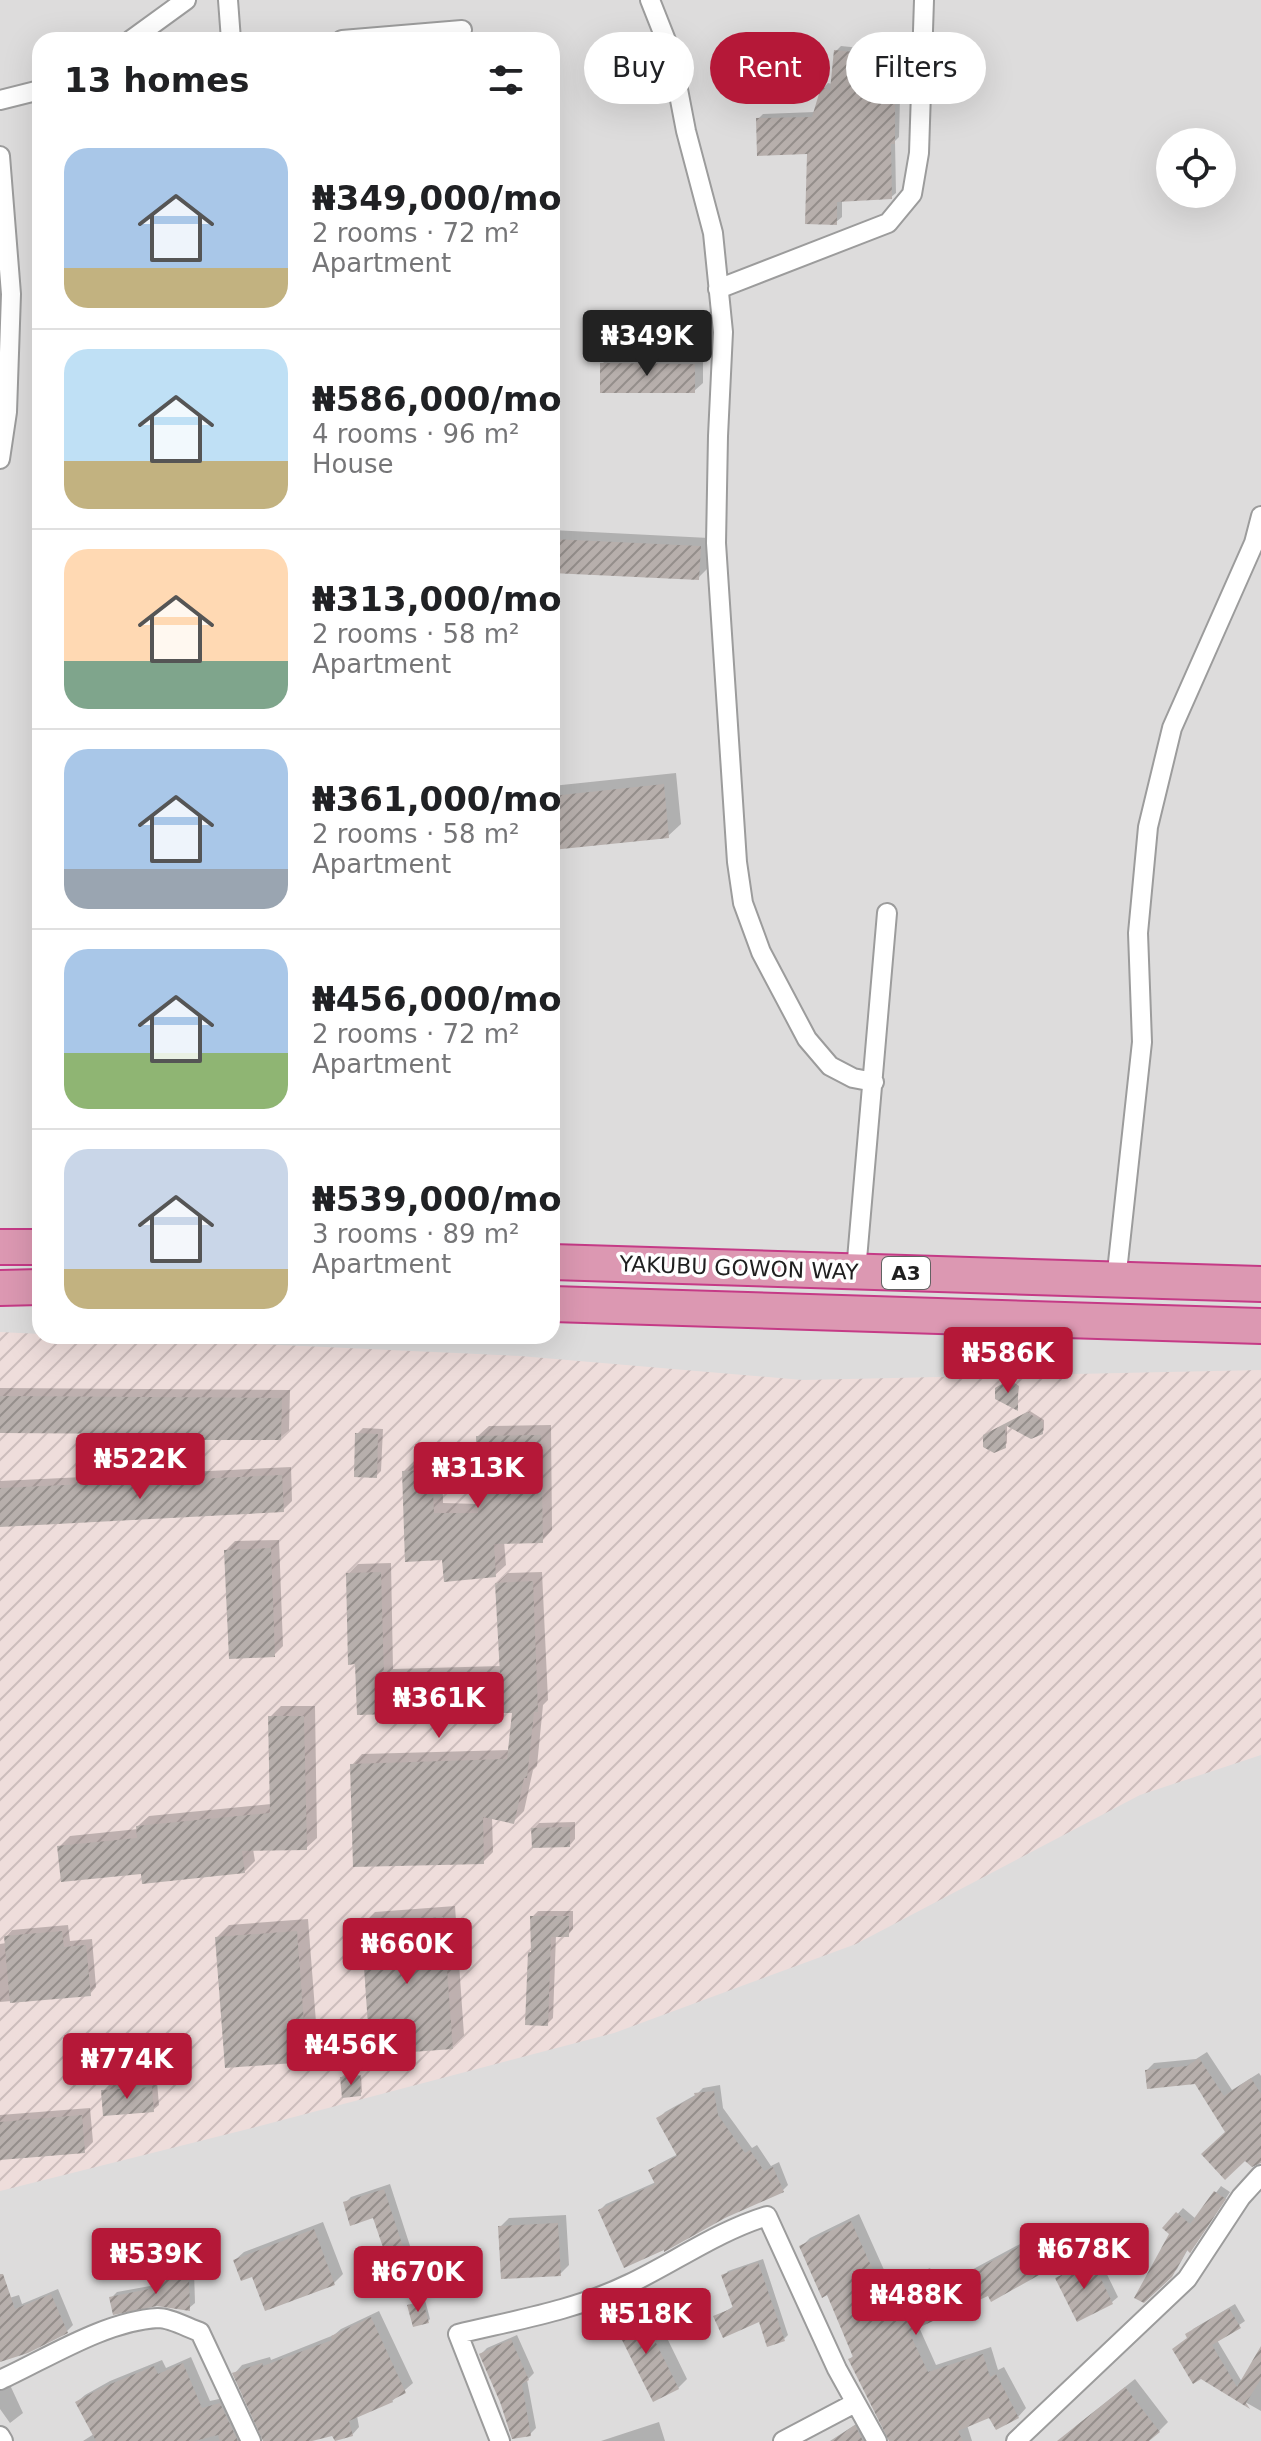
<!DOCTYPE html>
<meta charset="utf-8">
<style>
body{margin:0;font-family:"DejaVu Sans",sans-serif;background:#f6f6f6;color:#202124;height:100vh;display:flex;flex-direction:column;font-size:30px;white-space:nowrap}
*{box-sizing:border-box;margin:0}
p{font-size:26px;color:#757577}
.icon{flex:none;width:44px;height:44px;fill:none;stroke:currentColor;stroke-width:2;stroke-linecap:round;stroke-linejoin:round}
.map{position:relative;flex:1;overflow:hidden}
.panel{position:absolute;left:32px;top:32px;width:528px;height:1312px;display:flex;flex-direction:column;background:#fff;border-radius:24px;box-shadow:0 8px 32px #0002}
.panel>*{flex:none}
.banner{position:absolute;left:584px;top:32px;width:556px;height:72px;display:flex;gap:16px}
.fabs{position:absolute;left:1156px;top:128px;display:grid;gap:16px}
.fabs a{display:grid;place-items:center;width:80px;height:80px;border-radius:50%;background:#fff;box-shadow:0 8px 32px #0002;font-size:40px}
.price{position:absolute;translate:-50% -68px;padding:0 18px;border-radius:8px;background:#b51838;color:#fff;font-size:26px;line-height:52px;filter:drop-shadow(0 2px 4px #0008)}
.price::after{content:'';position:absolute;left:50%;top:48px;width:24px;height:18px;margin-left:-12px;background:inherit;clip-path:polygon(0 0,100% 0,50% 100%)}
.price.on{background:#222;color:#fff}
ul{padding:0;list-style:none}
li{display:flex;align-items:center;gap:24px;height:200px;padding:0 32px}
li+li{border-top:2px solid #e0e0e0}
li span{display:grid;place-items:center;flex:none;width:224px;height:160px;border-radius:24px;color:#555}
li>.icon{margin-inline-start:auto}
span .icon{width:96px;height:96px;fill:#fffc;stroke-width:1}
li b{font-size:34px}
h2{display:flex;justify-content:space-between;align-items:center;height:96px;padding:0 32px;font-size:34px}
.tag{padding:0 28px;border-radius:36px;background:#fff;box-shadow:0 8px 32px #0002;font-size:28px;line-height:72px}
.tag.on{background:#b51838;color:#fff}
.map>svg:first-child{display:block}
</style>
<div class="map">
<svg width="1261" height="2441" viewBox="0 0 1261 2441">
<defs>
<pattern id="military-furrows" width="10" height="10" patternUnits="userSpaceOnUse" patternTransform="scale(2)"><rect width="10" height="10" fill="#eedddb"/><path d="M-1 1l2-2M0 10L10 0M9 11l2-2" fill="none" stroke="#ccbdbc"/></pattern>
<pattern id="building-hatch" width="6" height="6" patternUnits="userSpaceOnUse" patternTransform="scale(2)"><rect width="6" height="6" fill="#b7afac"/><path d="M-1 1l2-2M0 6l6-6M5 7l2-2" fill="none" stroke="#948e8b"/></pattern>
</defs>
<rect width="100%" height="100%" fill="#eeeae6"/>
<!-- residential -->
<path fill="#dddcdc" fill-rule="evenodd" d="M0 0H1261V2441H0ZM40 40H552V1336H40ZM1170 142H1222V194H1170Z"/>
<!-- military -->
<path fill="url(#military-furrows)" d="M0 1332 40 1334V1336H90L520 1356 803 1380 1261 1370V1755L1140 1795 856 1944 614 2033 252 2128 0 2191Z"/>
<!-- shadow -->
<path fill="#0003" d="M841 46 899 52 894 96 900 97 899 137 895 141 896 193 890 198 842 200V217L836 222 809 152 758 119 763 114 815 112 823 88 828 83 832 84 836 51Z
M611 355 703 356V383L694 391 602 364Z
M552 530 709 538 707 569 698 578 552 571Z
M676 773 681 824 668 836 552 848V786Z
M1010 1380 1019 1386 1017 1408 1000 1386Z
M0 1388 290 1390 289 1430 280 1438 150 1432 0 1431Z
M1030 1411 1044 1420V1430L1042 1432 1007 1423V1443L1004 1446 988 1434Z
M551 1425 552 1530 542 1541H504L506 1565 495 1575 444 1558 404 1471 414 1461 442 1460 443 1503 479 1504 478 1436 489 1426Z
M363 1428 383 1429 381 1471 376 1476 357 1434Z
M291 1467 292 1501 283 1510 0 1525V1481Z
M279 1540 283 1646 274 1655 226 1550 235 1541Z
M391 1563 393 1669 501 1666 497 1583 508 1573 542 1572 548 1700 543 1705 537 1766 533 1770 524 1811 514 1821 492 1817 493 1852 483 1862 352 1765 362 1754 510 1750 514 1711 503 1708 359 1713 357 1662 348 1574 358 1564Z
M281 1706H315L317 1838 306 1848 253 1849 255 1861 244 1872H143L59 1847 70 1836 138 1829V1826L149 1816 271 1804 270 1717Z
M575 1822V1839L570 1845 533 1829 539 1823Z
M455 1906 464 2035 452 2047 363 1924 375 1912Z
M538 1911H573V1929L568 1935H556L553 2018 547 2024 530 1953 533 1950 532 1917Z
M308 1919 318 2048 306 2060 217 1937 229 1925Z
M68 1925 70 1941 92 1939 96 1987 90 1994 0 2002V1944L6 1943V1937L12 1930Z
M1207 2052 1232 2090 1259 2073 1261 2076V2162L1227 2132 1196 2082 1147 2070 1154 2063 1196 2059Z
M361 2075 362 2092 360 2094 342 2078 345 2076Z
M157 2082 159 2105 153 2110 103 2091 109 2085Z
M720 2085 723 2108 752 2148 757 2145 771 2166 779 2162 788 2185 782 2191 600 2210 606 2204 656 2182 651 2171 657 2165 678 2154 659 2118 665 2112 697 2094 703 2088Z
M90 2108 93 2142 84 2151 0 2158V2115Z
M390 2184 412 2252 406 2257 375 2216 345 2203 351 2197Z
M1221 2186 1230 2192 1195 2245 1188 2249 1177 2269 1144 2301 1172 2234 1165 2228 1183 2208 1196 2219Z
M859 2214 885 2272 889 2270 895 2284 930 2268 937 2283 963 2272 964 2274 1048 2229 1063 2256 1054 2265 918 2325 936 2365 991 2347 998 2370 1004 2367 1026 2408 1018 2417 990 2415 967 2425 972 2441H890L850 2359 854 2355 828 2293 802 2246 810 2238Z
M566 2215 569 2265 560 2274 500 2227 509 2218Z
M323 2222 343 2274 334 2283 235 2260 244 2252Z
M1098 2256 1118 2297 1112 2302 1078 2319 1058 2279 1063 2273Z
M763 2259 788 2335 784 2339 760 2320 716 2317 734 2306 724 2276 728 2271Z
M194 2270 195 2303 189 2308 111 2298 117 2292 161 2284 160 2276 166 2271Z
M58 2289 73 2325 67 2331 0 2360V2301L19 2295 22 2304Z
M425 2300 430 2319 428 2321 409 2306Z
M649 2301 687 2379 678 2388 616 2322 624 2313Z
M1235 2304 1245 2321 1217 2340 1242 2382 1261 2356V2411L1201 2377 1189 2337 1193 2329Z
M379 2311 413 2383 392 2401 357 2416 359 2427 352 2435 333 2434 289 2441H264L235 2373 242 2365 270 2357 271 2360 334 2335 341 2329Z
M517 2335 534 2373 527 2380 536 2428 530 2434 502 2402 481 2354 487 2348Z
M191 2357 210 2401 228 2397 250 2441H83L94 2434 77 2402 85 2395 110 2381 162 2360 166 2368Z
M1135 2379 1168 2422 1159 2431 1146 2441H1062L1076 2426Z
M0 2383 10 2385 23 2413 10 2423 0 2409Z
M864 2419 877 2441H830Z
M659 2422 665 2441H601Z"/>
<!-- building -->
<path fill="url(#building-hatch)" d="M834 50 894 56 889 101H895V144H891L892 199 837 202V225L805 224 807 154 757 156 756 118 812 117 821 87 830 90Z
M600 363 695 364V393H600Z
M552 539 701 546 699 580 552 573Z
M664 784 669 838 552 850V796Z
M1007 1381 1018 1388V1411L995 1399V1388Z
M0 1396 282 1398 281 1440H148V1434L0 1433Z
M1027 1412 1043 1422V1434L1031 1439 1005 1425 1006 1448 994 1453 983 1447V1435Z
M355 1433 378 1434 377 1478 354 1477Z
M541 1435 543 1543 494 1544 496 1577 444 1582 442 1560 405 1562 402 1471 432 1470 434 1513H478L476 1436Z
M282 1475 284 1512 0 1527V1488Z
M271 1548 275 1657 229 1659 224 1550Z
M381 1572 384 1678 500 1675 495 1583 533 1581 538 1712H534L527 1778H524L514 1824 483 1817 484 1864 353 1867 350 1764 507 1759 512 1713H501V1711L357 1715 355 1664 348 1665 346 1573Z
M268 1716H304L307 1850 242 1851 245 1873 142 1884 141 1874 61 1882 57 1846 137 1838 136 1826 270 1813Z
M570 1827V1847L532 1848 531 1828Z
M530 1916H569V1937H551L548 2026 525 2025 528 1952H531Z
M443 1917 453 2049 370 2055 361 1923Z
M62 1931 64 1947 86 1945 91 1996 10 2003 4 1936Z
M297 1931 307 2062 225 2068 215 1937Z
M1199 2058 1224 2096 1251 2078 1261 2094V2163L1252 2167 1245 2161 1225 2180 1201 2154 1225 2132 1195 2084 1147 2089 1145 2070 1187 2066Z
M360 2076 361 2096 342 2098 340 2077Z
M152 2087 154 2112 103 2116 101 2090Z
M714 2091 718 2115 745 2153 750 2150 764 2171 773 2167 784 2192 725 2218 664 2252V2250L624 2268 598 2210 655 2184 648 2170 677 2156 656 2118 695 2096 694 2093Z
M82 2115 85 2153 0 2160V2122Z
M384 2189 407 2259 389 2265 373 2218 350 2226 343 2202Z
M1214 2191 1226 2199 1190 2253 1187 2250 1172 2277 1144 2303 1134 2298 1169 2234 1162 2228 1176 2212 1190 2224Z
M851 2221 877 2279 881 2277 886 2291 922 2275 928 2290 954 2279 955 2281 1039 2236 1055 2266 991 2302 988 2296 909 2332 928 2372 983 2354 990 2377 996 2374 1019 2418 996 2430 989 2418 958 2431 963 2441H889L848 2359 853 2357 827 2295 822 2298 799 2246Z
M558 2223 561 2276 501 2279 498 2226Z
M314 2229 335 2285 265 2311 252 2277 241 2281 233 2260Z
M1092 2260 1113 2304 1077 2322 1055 2278Z
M758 2262 785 2341 767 2347 759 2322 723 2338 713 2316 733 2308 721 2275Z
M0 2274H3L15 2309 51 2294 68 2333 28 2353 0 2362Z
M158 2275H189L190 2311 157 2306 113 2315 109 2297 159 2287Z
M423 2301 429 2323 413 2327 407 2305Z
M1229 2308 1241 2328 1212 2345 1237 2387 1261 2346V2379L1246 2403 1250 2409 1201 2379 1193 2384 1172 2349 1187 2338 1185 2334Z
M639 2309 679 2389 653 2402 613 2322Z
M371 2317 406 2393 392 2400 393 2402 349 2421 353 2436 335 2441 332 2436 312 2441H263L232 2373 262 2363 263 2366 332 2340 331 2336Z
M511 2339 529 2380 522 2384 531 2436 512 2439 500 2402 479 2354Z
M183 2363 202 2408 220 2403 238 2441H220L218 2435 194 2441H96L75 2402 101 2388 154 2366 158 2374Z
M1125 2387 1160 2432 1149 2441H1057Z
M855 2425 863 2441H831Z"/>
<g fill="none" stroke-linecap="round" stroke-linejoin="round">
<!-- street casing -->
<g stroke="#9c9c9c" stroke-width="22">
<path id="street" d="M228 0 231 40
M650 0 671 53 686 131 713 233 723 332 718 436 716 543 737 862 743 903 761 952 807 1039 830 1066 853 1078 874 1082
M131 40 186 0
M342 40 462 30
M0 100 40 90
M0 156 11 294 7 412 0 459
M718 289 888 223 912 194 919 153 924 0
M856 1271 887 913
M1116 1281 1142 1042 1138 933 1148 827 1172 728 1254 543 1261 516
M0 2380C48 2358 105 2321 158 2318 171 2318 188 2328 200 2332L251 2441
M0 2436 3 2441
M500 2441 458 2334C516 2320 576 2310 629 2284 675 2262 718 2231 767 2216L837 2369 877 2441
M783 2441 855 2403
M1016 2441 1187 2279 1241 2197 1261 2175"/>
</g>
<!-- highway casing -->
<g stroke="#c53a86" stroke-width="38">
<path id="highway" d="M0 1247H40
M552 1262 1261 1284
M0 1288 40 1287
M552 1304 1261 1326"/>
</g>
<!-- street -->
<use href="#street" stroke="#fff" stroke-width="18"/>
<!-- highway -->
<use href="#highway" stroke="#dc98b2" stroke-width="34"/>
</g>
<g text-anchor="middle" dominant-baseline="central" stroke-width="7" stroke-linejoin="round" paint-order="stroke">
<!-- shield labels -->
<rect fill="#fff" stroke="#626262" stroke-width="2" x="882" y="1257" width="48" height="32" rx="6"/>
<g font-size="20" font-weight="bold" fill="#1f1f1f">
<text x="906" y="1273">A3</text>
</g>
<!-- street labels -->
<g font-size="22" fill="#1f1f1f" stroke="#fff">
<text transform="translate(739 1268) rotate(2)">YAKUBU GOWON WAY</text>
</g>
</g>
</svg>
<div class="fabs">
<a><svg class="icon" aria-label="locate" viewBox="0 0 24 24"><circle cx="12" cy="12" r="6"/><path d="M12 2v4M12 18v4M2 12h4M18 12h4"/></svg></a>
</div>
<b class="price on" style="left:647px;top:378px">₦349K</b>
<b class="price" style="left:1008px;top:1395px">₦586K</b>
<b class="price" style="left:140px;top:1501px">₦522K</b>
<b class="price" style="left:478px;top:1510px">₦313K</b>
<b class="price" style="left:439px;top:1740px">₦361K</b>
<b class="price" style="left:407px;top:1986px">₦660K</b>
<b class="price" style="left:351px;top:2087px">₦456K</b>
<b class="price" style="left:127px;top:2101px">₦774K</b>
<b class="price" style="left:1084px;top:2291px">₦678K</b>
<b class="price" style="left:156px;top:2296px">₦539K</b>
<b class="price" style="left:418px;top:2314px">₦670K</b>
<b class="price" style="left:916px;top:2337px">₦488K</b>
<b class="price" style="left:646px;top:2356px">₦518K</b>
<div class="banner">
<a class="tag">Buy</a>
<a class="tag on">Rent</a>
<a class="tag">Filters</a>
</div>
<section class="panel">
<h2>13 homes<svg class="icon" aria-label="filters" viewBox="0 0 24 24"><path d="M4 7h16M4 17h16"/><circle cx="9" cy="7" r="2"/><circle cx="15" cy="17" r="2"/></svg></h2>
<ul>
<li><span style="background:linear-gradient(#a9c7e8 75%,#c2b280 0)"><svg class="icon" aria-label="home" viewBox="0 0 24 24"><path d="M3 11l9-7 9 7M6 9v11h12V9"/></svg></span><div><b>₦349,000/mo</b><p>2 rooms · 72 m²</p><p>Apartment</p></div></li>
<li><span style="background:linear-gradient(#bfe0f5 70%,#c2b280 0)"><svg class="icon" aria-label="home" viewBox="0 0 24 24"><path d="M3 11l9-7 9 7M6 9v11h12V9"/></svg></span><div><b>₦586,000/mo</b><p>4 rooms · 96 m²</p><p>House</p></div></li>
<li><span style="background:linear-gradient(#ffd9b3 70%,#7fa58c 0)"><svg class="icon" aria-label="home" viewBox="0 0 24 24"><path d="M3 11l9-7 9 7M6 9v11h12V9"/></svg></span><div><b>₦313,000/mo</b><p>2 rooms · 58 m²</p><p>Apartment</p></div></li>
<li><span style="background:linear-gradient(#a9c7e8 75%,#9aa5b1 0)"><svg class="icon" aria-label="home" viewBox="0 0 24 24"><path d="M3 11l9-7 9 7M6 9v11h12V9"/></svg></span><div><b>₦361,000/mo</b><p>2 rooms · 58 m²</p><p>Apartment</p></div></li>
<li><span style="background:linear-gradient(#a9c7e8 65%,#8fb573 0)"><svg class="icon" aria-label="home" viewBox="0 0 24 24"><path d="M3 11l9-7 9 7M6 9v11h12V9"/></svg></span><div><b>₦456,000/mo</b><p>2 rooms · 72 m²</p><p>Apartment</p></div></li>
<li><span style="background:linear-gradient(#c9d6e8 75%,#c2b280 0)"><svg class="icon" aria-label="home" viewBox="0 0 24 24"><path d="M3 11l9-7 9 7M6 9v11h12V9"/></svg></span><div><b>₦539,000/mo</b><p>3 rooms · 89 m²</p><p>Apartment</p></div></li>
</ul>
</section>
</div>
